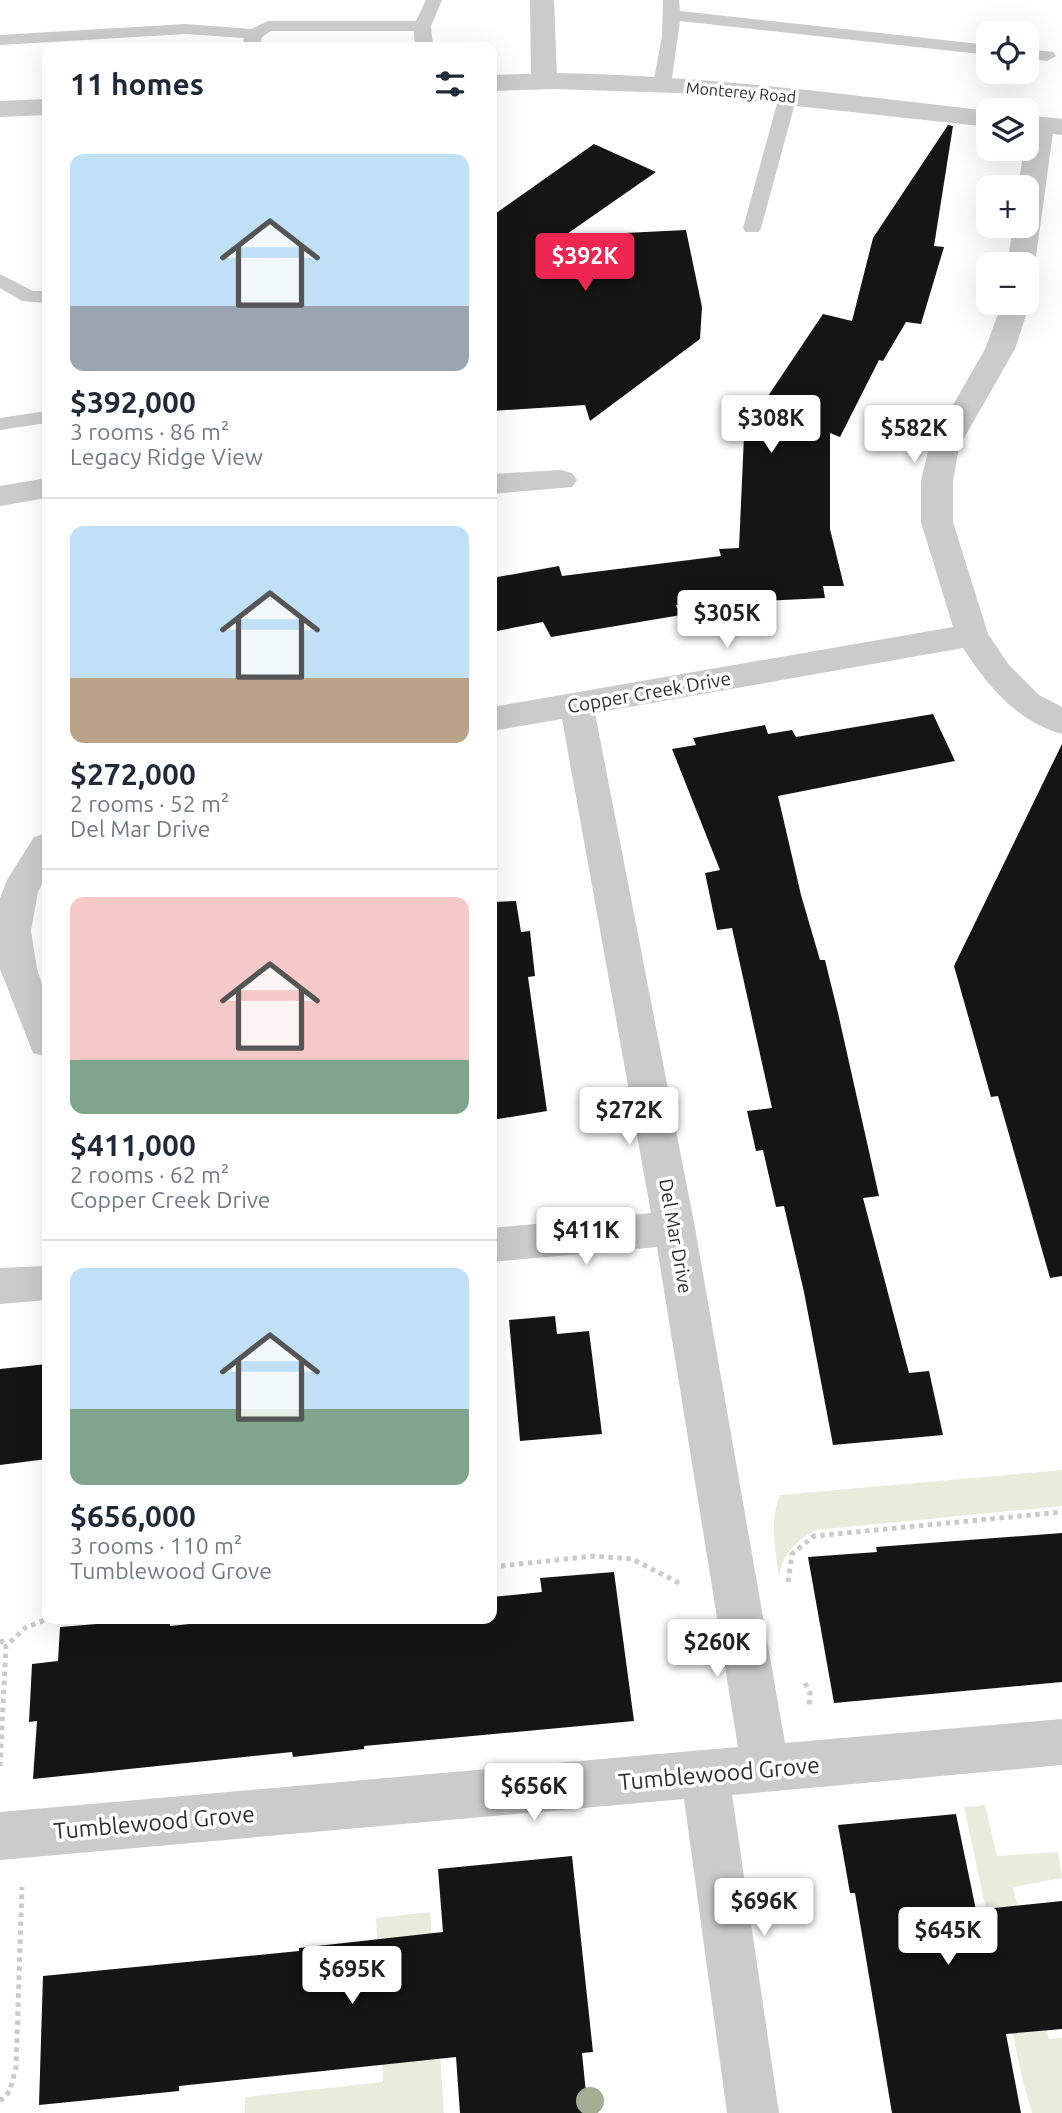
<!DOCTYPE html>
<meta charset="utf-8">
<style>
body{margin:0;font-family:Ubuntu,sans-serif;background:#f2f2f3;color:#1f2937;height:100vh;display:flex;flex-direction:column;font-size:26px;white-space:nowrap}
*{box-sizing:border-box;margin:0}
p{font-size:23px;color:#747a83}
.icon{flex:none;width:38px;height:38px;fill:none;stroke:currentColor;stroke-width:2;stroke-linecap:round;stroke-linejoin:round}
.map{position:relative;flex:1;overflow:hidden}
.details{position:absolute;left:42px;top:42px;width:455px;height:1582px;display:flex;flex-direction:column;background:#fff;border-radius:14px;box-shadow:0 7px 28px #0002}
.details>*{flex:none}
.buttons{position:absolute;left:976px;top:21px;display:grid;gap:14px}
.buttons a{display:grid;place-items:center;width:63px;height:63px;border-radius:14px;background:#fff;box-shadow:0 7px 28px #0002;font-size:35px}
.price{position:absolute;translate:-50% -60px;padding:0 16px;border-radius:7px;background:#fff;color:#222;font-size:23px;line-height:46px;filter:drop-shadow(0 2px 4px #0008)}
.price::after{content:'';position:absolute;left:50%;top:42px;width:21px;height:16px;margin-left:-10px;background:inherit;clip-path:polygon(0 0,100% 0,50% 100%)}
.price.on{background:#ef2652;color:#fff}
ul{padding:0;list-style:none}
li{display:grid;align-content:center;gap:14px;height:371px;padding:0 28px}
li+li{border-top:2px solid #e0e1e3}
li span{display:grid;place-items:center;height:217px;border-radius:14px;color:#555}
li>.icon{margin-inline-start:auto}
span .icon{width:126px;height:126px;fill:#fffc;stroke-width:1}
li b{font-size:30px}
h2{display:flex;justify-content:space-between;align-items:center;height:84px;padding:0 28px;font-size:30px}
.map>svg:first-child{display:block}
</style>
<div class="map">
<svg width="1062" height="2113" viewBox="0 0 1062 2113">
<rect width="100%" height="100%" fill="#fff"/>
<!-- green -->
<path fill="#e7ecdb" d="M1062 1470V1506L815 1530C796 1541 782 1554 779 1577 775 1548 769 1522 780 1495Z
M985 1805 997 1856 1058 1852 1062 1878 1013 1887 1049 2039 1062 2038V2113H1032L1023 2082 964 1807Z
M430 1912 444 2113H245V2097L383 2082 376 1918Z"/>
<!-- building -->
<path fill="#151515" d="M948 125 953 126 934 246 944 247 921 324 906 322 883 361 879 360 840 437 830 433V529L844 586H823L825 598 676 605 681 615 551 637 543 622 492 632V578L559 566 562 576 721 556 719 549 739 548 745 413 756 414 823 314 852 321 873 238Z
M594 144 656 172 564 236 686 230 702 307 700 339 590 421 585 405 492 411V216Z
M933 714 955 761 778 796 801 895 820 960H825L838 1013 879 1196 863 1198 909 1373 929 1371 943 1435 833 1445 804 1292 784 1206 776 1207 763 1150 756 1151 747 1111 772 1108 732 928 717 930 705 873 720 870 672 749 696 745 693 738 765 725 768 734 792 730 796 737Z
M1062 744V1276L1050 1278 998 1096 991 1097 954 966Z
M516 901 521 932 530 931 535 976 528 977 547 1111 492 1120V902Z
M555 1316 557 1334 589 1331 602 1434 520 1441 509 1320Z
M47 1364V1459L0 1465V1369Z
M1062 1533V1682L834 1703 808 1557 877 1552 876 1547Z
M614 1572 634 1721 364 1746V1749L293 1757 292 1752 33 1779 37 1721 29 1722 32 1664 58 1661 60 1627 158 1619H170V1626L239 1619H492V1597L542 1592 540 1578Z
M956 1814 976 1910 1062 1901V2029L1006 2034 1021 2113H892L855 1893H850L838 1825Z
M572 1856 593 2052 582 2053 588 2113H460L456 2057 179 2086V2091L39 2105 43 1976 299 1951V1948L443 1932 438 1869Z"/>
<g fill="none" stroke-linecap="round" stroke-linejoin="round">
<!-- path -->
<path stroke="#cbcbcb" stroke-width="5" stroke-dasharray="4.5 4.5" stroke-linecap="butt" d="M492 1567 593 1556 632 1559 683 1585
M788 1582 792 1554 814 1536 1062 1512
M0 1640 6 1646
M805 1683 810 1693 809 1708
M0 1766 6 1646 25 1628 47 1619
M0 2101 10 2091 16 2067 22 1887"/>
<!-- service -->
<path fill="#cbcbcb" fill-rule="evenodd" d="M426 0H442L431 26 433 47H415L414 31H271L262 37 260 47H242L244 38 186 34 0 45V35L186 24 251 29 268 21H416Z
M663 0H679L680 11 989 45V55L680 21 671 85 662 90 653 85 662 36Z
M1027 49 1053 52 1056 56 1047 61 1027 59Z
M788 91 797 96 761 228 759 232H745L743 228 779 96Z
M0 274 33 291H47V303L22 301 0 288Z
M47 411V423L0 430V418Z"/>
<!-- minor -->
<path fill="#cbcbcb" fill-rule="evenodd" d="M530 0H554L557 79 553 84 544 87 535 84 531 79Z
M1041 117 1050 119 1054 125 1035 264 1027 271V264H1007L1013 226H1027V187H1018L1024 149H1027V128L1032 119Z
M1027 298 1030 303 1015 349 959 447 953 481V522L988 634 1009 665 1039 695 1062 707V734C1016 721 988 686 963 648L595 713 695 1228 785 1743 1062 1719V1765L732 1795 779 2113H727L684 1799 0 1860V1812L738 1747 657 1247 492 1262V1228L651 1213 562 719 492 731V707L953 627 921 522V481L929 447 985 349 1002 303H1027Z
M561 470 572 473 577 480 572 487 492 494V474Z
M47 478V498L0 506V486Z
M47 833V875L38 892 31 931 37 969 47 998V1057L33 1053 0 969V898L7 880 34 837Z
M47 1266V1300L0 1304V1268Z"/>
<!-- tertiary -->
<path fill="#cbcbcb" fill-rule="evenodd" d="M554 73C700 75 844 94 989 111V127L678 93 554 89 492 91V75Z
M47 99V115L0 117V101Z
M1027 115 1062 119V135L1027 131Z"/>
</g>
<!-- trees -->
<circle fill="#a4ae92" cx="590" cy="2101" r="14"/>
<g text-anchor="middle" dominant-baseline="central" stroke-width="7" stroke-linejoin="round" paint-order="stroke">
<!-- far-street labels -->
<g font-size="16" fill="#2e2e2e" stroke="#fff">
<text transform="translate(741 92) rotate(5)">Monterey Road</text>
</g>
<!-- street labels -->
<g font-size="19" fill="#2e2e2e" stroke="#fff">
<text transform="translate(649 692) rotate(-10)">Copper Creek Drive</text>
<text transform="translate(676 1236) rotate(80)">Del Mar Drive</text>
</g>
<!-- near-street labels -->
<g font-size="23" fill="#2e2e2e" stroke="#fff">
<text transform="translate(719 1773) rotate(-5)">Tumblewood Grove</text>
<text transform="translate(154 1822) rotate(-5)">Tumblewood Grove</text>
</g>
</g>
</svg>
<div class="buttons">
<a><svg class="icon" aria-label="locate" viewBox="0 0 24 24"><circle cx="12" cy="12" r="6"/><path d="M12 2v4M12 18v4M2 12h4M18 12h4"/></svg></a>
<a><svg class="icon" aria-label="layers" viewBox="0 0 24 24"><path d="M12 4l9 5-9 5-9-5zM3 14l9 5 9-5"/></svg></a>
<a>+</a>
<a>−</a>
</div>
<b class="price on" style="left:585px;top:293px">$392K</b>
<b class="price" style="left:771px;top:455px">$308K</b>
<b class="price" style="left:914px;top:465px">$582K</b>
<b class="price" style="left:727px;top:650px">$305K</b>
<b class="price" style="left:629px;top:1147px">$272K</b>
<b class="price" style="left:586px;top:1267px">$411K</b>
<b class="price" style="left:717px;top:1679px">$260K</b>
<b class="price" style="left:534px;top:1823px">$656K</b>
<b class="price" style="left:764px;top:1938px">$696K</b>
<b class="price" style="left:948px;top:1967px">$645K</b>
<b class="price" style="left:352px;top:2006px">$695K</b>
<section class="details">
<h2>11 homes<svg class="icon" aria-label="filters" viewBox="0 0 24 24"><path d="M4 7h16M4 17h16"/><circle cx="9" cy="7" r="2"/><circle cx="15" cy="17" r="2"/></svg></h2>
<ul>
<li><span style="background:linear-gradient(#bfe0f5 70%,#9aa5b1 0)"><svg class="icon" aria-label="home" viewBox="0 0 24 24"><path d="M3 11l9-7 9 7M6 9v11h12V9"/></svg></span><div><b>$392,000</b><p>3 rooms · 86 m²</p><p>Legacy Ridge View</p></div></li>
<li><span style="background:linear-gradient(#bfe0f5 70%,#b9a48a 0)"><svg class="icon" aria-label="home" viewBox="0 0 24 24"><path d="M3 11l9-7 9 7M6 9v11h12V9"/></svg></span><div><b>$272,000</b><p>2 rooms · 52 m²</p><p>Del Mar Drive</p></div></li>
<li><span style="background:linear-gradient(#f6c9c9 75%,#7fa58c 0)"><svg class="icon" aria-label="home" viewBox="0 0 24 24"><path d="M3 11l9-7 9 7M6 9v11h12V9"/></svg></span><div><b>$411,000</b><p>2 rooms · 62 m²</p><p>Copper Creek Drive</p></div></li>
<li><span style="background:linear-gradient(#bfe0f5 65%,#7fa58c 0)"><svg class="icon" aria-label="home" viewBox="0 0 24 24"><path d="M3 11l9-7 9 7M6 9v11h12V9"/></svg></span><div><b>$656,000</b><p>3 rooms · 110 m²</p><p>Tumblewood Grove</p></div></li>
</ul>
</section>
</div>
